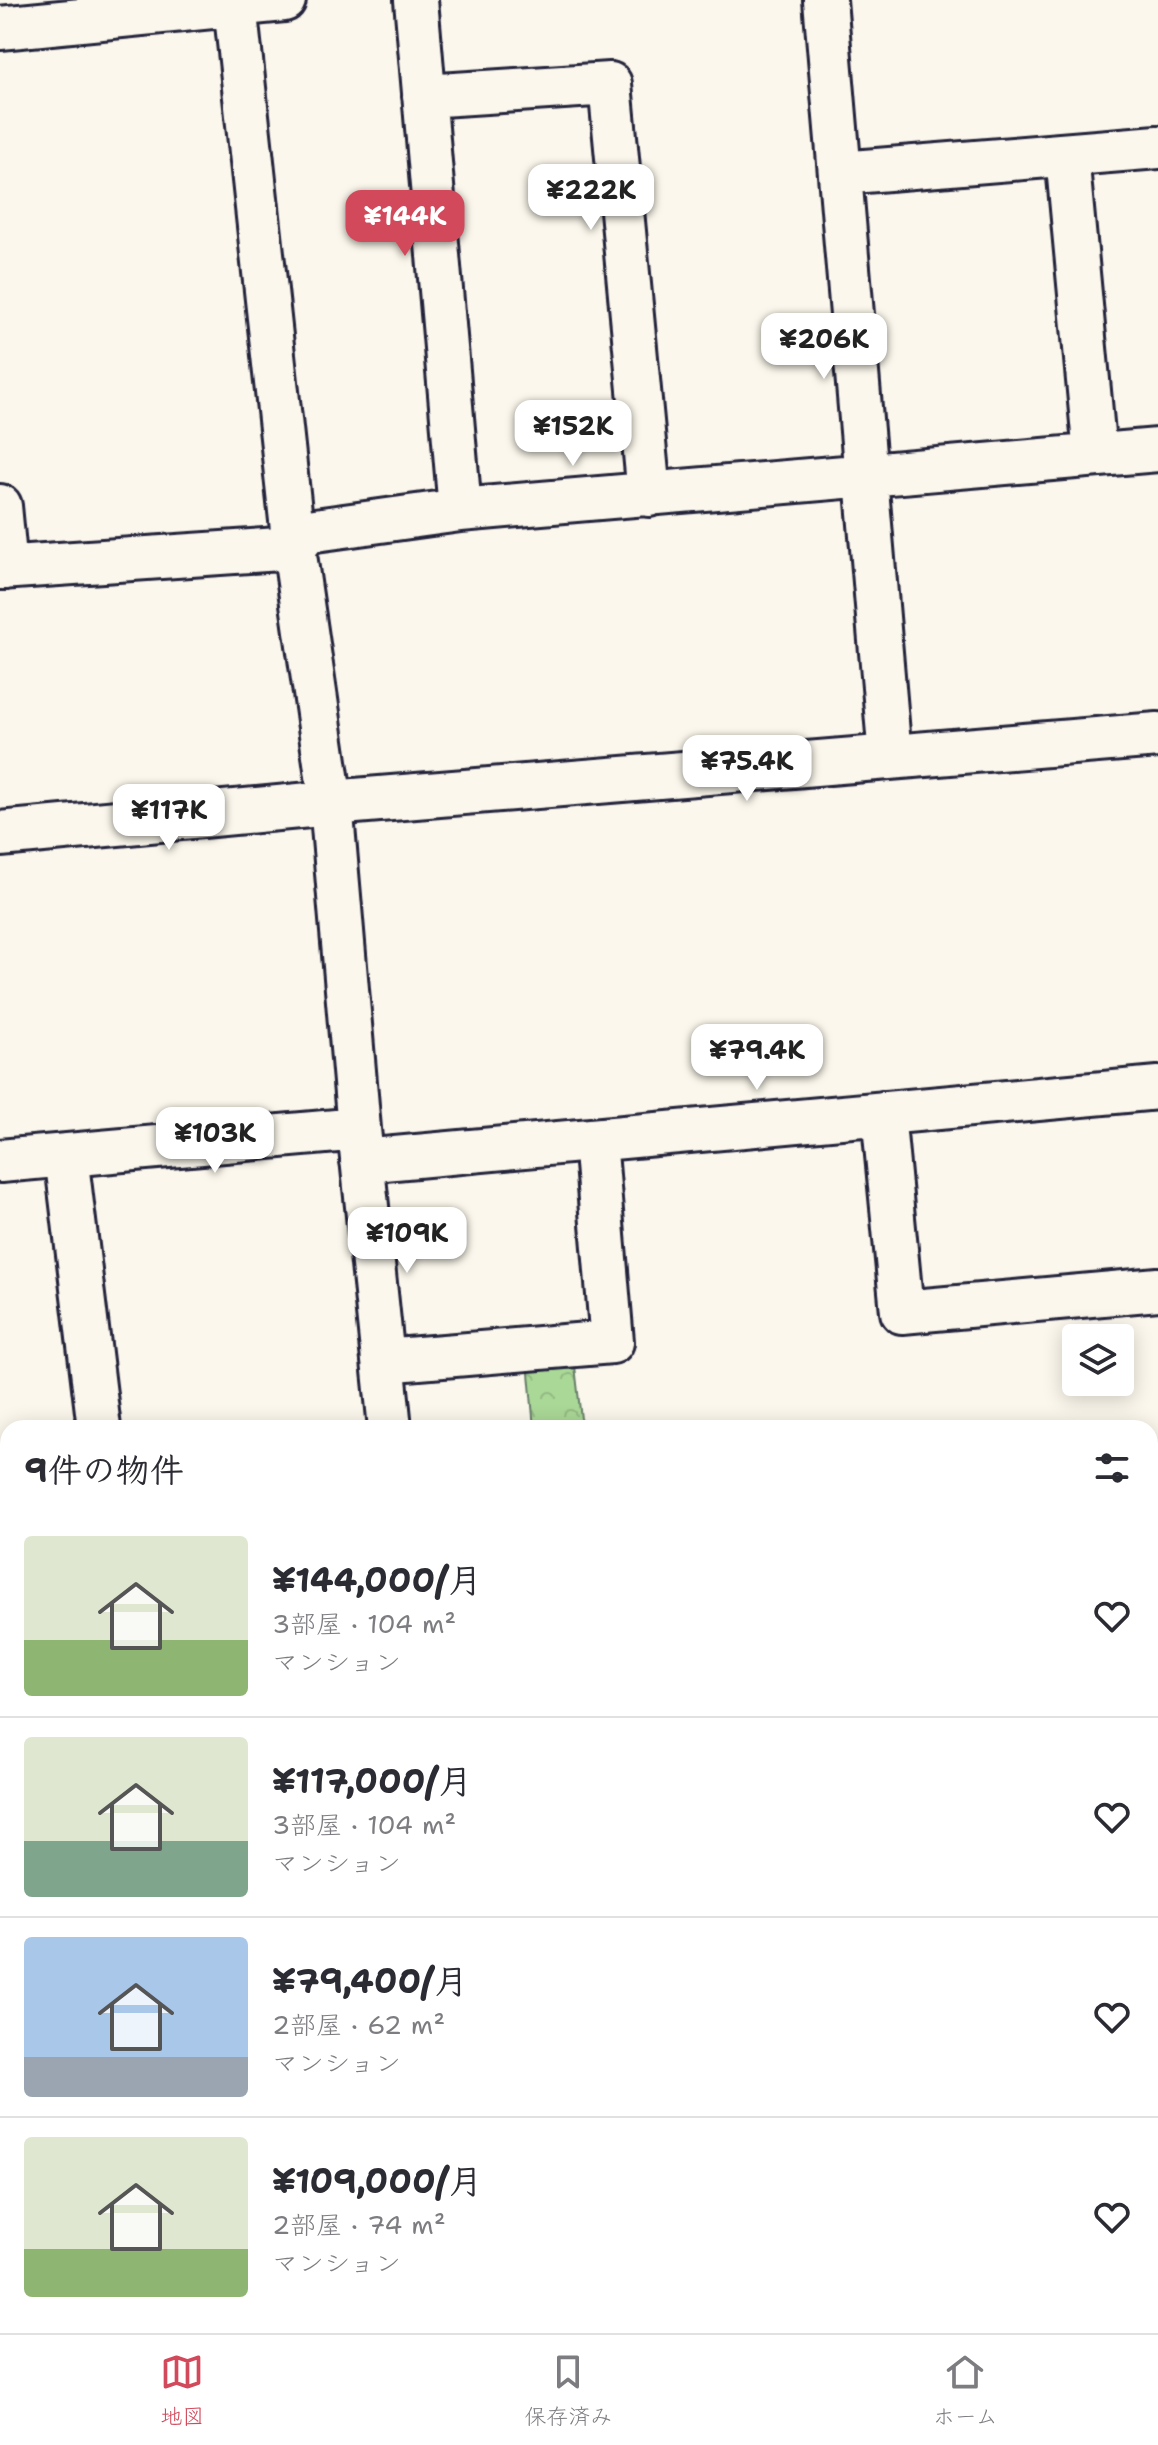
<!DOCTYPE html>
<html lang="ja">
<meta charset="utf-8">
<style>
body{margin:0;font-family:"Shantell Sans","Klee One",sans-serif;background:#f7f7f7;color:#2b2b33;height:100vh;display:flex;flex-direction:column;font-size:30px;white-space:nowrap}
*{box-sizing:border-box;margin:0}
p{font-size:26px;color:#7c7c81}
.icon{flex:none;width:44px;height:44px;fill:none;stroke:currentColor;stroke-width:2;stroke-linecap:round;stroke-linejoin:round}
.map{position:relative;flex:1;overflow:hidden}
.details{position:absolute;left:0px;top:1420px;width:1158px;height:914px;display:flex;flex-direction:column;background:#fff;border-radius:24px 24px 0 0;box-shadow:0 4px 20px #0003}
.details>*{flex:none}
.fabs{position:absolute;left:1062px;top:1324px;display:grid;gap:16px}
.fabs a{display:grid;place-items:center;width:72px;height:72px;border-radius:8px;background:#fff;box-shadow:0 4px 20px #0003;font-size:40px}
.price{position:absolute;translate:-50% -68px;padding:0 18px;border-radius:16px;background:#fff;color:#222;font-size:26px;line-height:52px;filter:drop-shadow(0 2px 4px #0008)}
.price::after{content:'';position:absolute;left:50%;top:48px;width:24px;height:18px;margin-left:-12px;background:inherit;clip-path:polygon(0 0,100% 0,50% 100%)}
.price.on{background:#d1495b;color:#fff}
ul{padding:0;list-style:none}
li{display:flex;align-items:center;gap:24px;height:200px;padding:0 24px}
li+li{border-top:2px solid #e1e1e2}
li span{display:grid;place-items:center;flex:none;width:224px;height:160px;border-radius:8px;color:#555}
li>.icon{margin-inline-start:auto}
span .icon{width:96px;height:96px;fill:#fffc;stroke-width:1}
li b{font-size:34px}
h2{display:flex;justify-content:space-between;align-items:center;height:96px;padding:0 24px;font-size:34px}
.dock{display:flex;justify-content:space-around;align-items:center;height:112px;border-top:2px solid #e1e1e2;background:#fff;font-size:22px;color:#7c7c81}
.dock a{display:grid;justify-items:center;gap:4px}
.dock .on{color:#d1495b}
.map>svg:first-child{display:block}
</style>
<div class="map">
<svg width="1158" height="2333" viewBox="0 0 1158 2333">
<defs>
<pattern id="forest-crowns" width="20" height="18" patternUnits="userSpaceOnUse" patternTransform="scale(2)"><rect width="20" height="18" fill="#aad897"/><path d="M2 6a3 3 0 1 1 6 0M12 15a3 3 0 1 1 6 0" fill="none" stroke="#92b983"/></pattern>
</defs>
<rect width="100%" height="100%" fill="#fbf7ec"/>
<filter id="ink" filterUnits="userSpaceOnUse"><feTurbulence type="fractalNoise" baseFrequency=".0125" numOctaves="2"/><feDisplacementMap in="SourceGraphic" scale="16" xChannelSelector="R" yChannelSelector="G"/><feConvolveMatrix kernelMatrix="1 2 1 2 8 2 1 2 1" color-interpolation-filters="sRGB"/></filter>
<g filter="url(#ink)">
<!-- forest -->
<path fill="url(#forest-crowns)" stroke="#667d69" stroke-width="2" d="M574 1357 582 1428H534L528 1362Z"/>
<!-- building -->
<path fill="#e7bb97" stroke="#22223b" stroke-width="2" d="M1158 1755V2024L1150 1951V1756Z"/>
<g fill="none" stroke-linecap="round" stroke-linejoin="round">
<!-- minor casing -->
<g stroke="#22223b" stroke-width="48">
<path id="minor" d="M416 0 460 510
M825 0 890 757
M235 5 294 548 331 803 359 1129 390 1428
M0 28 284 0
M424 96 610 84 649 495
M1067 155 1095 455
M840 173 1158 147
M0 506 6 568
M0 568 294 548 308 531 460 510 1158 450
M883 1113 902 1312 1158 1289
M66 1155 99 1428
M0 1161 359 1129
M362 1161 1158 1088
M383 1361 612 1342 595 1140
M1150 1501H1158
M1150 1671 1158 1666
M0 1748 8 1747
M1150 2314 1158 2312
M191 2326 192 2333
M490 2326 491 2333
M0 2328 16 2326
M1019 2333 1066 2326"/>
</g>
<!-- tertiary casing -->
<g stroke="#22223b" stroke-width="50">
<path id="tertiary" d="M0 834 331 803 1158 735"/>
</g>
<!-- minor -->
<use href="#minor" stroke="#fbf7ec" stroke-width="42"/>
<!-- tertiary -->
<use href="#tertiary" stroke="#fbf7ec" stroke-width="44"/>
</g>
</g>
</svg>
<div class="fabs">
<a><svg class="icon" aria-label="layers" viewBox="0 0 24 24"><path d="M12 4l9 5-9 5-9-5zM3 14l9 5 9-5"/></svg></a>
</div>
<b class="price" style="left:591px;top:232px">¥222K</b>
<b class="price on" style="left:405px;top:258px">¥144K</b>
<b class="price" style="left:824px;top:381px">¥206K</b>
<b class="price" style="left:573px;top:468px">¥152K</b>
<b class="price" style="left:747px;top:803px">¥75.4K</b>
<b class="price" style="left:169px;top:852px">¥117K</b>
<b class="price" style="left:757px;top:1092px">¥79.4K</b>
<b class="price" style="left:215px;top:1175px">¥103K</b>
<b class="price" style="left:407px;top:1275px">¥109K</b>
<section class="details">
<h2>9件の物件<svg class="icon" aria-label="filters" viewBox="0 0 24 24"><path d="M4 7h16M4 17h16"/><circle cx="9" cy="7" r="2"/><circle cx="15" cy="17" r="2"/></svg></h2>
<ul>
<li><span style="background:linear-gradient(#dfe7d0 65%,#8fb573 0)"><svg class="icon" aria-label="home" viewBox="0 0 24 24"><path d="M3 11l9-7 9 7M6 9v11h12V9"/></svg></span><div><b>¥144,000/月</b><p>3部屋 · 104 m²</p><p>マンション</p></div><svg class="icon" aria-label="heart" viewBox="0 0 24 24"><path d="M12 20l-8-8c-3-5 5-10 8-4 3-6 11-1 8 4z"/></svg></li>
<li><span style="background:linear-gradient(#dfe7d0 65%,#7fa58c 0)"><svg class="icon" aria-label="home" viewBox="0 0 24 24"><path d="M3 11l9-7 9 7M6 9v11h12V9"/></svg></span><div><b>¥117,000/月</b><p>3部屋 · 104 m²</p><p>マンション</p></div><svg class="icon" aria-label="heart" viewBox="0 0 24 24"><path d="M12 20l-8-8c-3-5 5-10 8-4 3-6 11-1 8 4z"/></svg></li>
<li><span style="background:linear-gradient(#a9c7e8 75%,#9aa5b1 0)"><svg class="icon" aria-label="home" viewBox="0 0 24 24"><path d="M3 11l9-7 9 7M6 9v11h12V9"/></svg></span><div><b>¥79,400/月</b><p>2部屋 · 62 m²</p><p>マンション</p></div><svg class="icon" aria-label="heart" viewBox="0 0 24 24"><path d="M12 20l-8-8c-3-5 5-10 8-4 3-6 11-1 8 4z"/></svg></li>
<li><span style="background:linear-gradient(#dfe7d0 70%,#8fb573 0)"><svg class="icon" aria-label="home" viewBox="0 0 24 24"><path d="M3 11l9-7 9 7M6 9v11h12V9"/></svg></span><div><b>¥109,000/月</b><p>2部屋 · 74 m²</p><p>マンション</p></div><svg class="icon" aria-label="heart" viewBox="0 0 24 24"><path d="M12 20l-8-8c-3-5 5-10 8-4 3-6 11-1 8 4z"/></svg></li>
</ul>
</section>
</div>
<nav class="dock">
<a class="on"><svg class="icon" aria-label="map" viewBox="0 0 24 24"><path d="M3 6l6-2 6 2 6-2v14l-6 2-6-2-6 2zM9 4v14M15 6v14"/></svg>地図</a>
<a><svg class="icon" aria-label="saved" viewBox="0 0 24 24"><path d="M7 4h10v16l-5-4-5 4z"/></svg>保存済み</a>
<a><svg class="icon" aria-label="home" viewBox="0 0 24 24"><path d="M3 11l9-7 9 7M6 9v11h12V9"/></svg>ホーム</a>
</nav>
